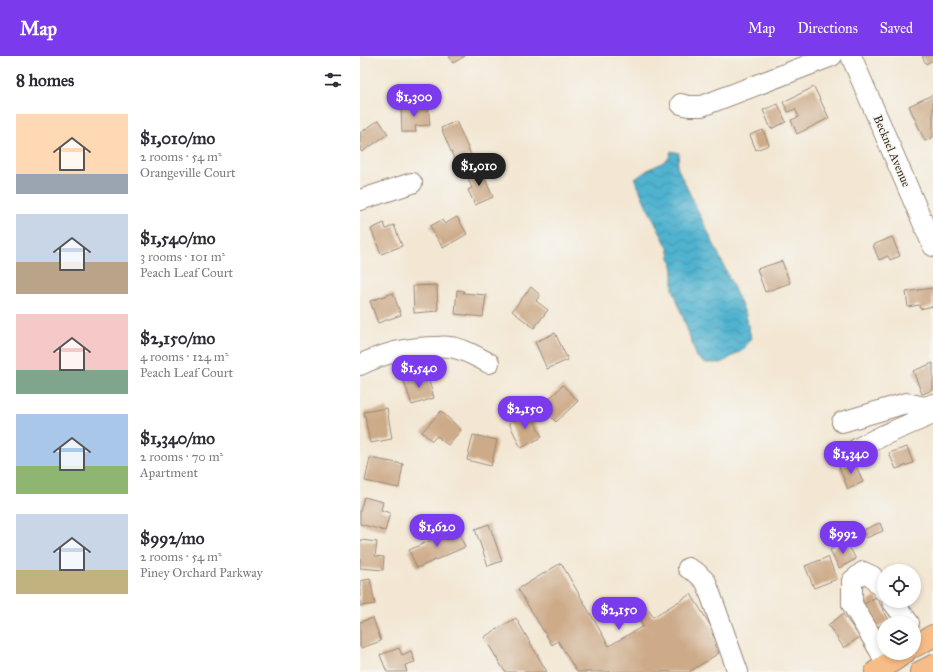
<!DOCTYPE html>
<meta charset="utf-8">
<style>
body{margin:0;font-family:"IM FELL Great Primer",serif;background:#f2f2f3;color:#2b2b33;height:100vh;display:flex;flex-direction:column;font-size:15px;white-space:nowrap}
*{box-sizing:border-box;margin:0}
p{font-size:13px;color:#7c7c81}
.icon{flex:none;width:22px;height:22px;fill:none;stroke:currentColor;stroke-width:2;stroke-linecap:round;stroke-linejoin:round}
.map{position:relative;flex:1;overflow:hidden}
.sheet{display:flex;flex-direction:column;background:#fff;width:360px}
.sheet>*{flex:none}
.fabs{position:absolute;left:517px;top:508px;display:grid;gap:8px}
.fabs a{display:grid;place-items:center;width:44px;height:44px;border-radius:50%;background:#fff;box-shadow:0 2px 6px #0003;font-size:20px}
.price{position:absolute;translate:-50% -34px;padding:0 9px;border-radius:14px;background:#7c3aed;color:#fff;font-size:13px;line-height:26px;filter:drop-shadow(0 1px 2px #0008)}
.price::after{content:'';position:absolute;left:50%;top:24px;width:12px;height:9px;margin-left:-6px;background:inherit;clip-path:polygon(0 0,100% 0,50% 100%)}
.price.current{background:#222;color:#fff}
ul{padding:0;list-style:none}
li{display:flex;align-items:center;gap:12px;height:100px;padding:0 16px}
li span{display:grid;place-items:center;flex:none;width:112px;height:80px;border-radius:0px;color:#555}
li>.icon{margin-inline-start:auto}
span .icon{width:48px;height:48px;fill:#fffc;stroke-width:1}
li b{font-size:17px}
h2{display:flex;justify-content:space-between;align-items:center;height:48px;padding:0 16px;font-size:17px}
header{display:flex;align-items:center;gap:24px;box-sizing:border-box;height:56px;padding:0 20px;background:#7c3aed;color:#fff}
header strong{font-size:19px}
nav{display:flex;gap:22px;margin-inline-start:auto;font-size:14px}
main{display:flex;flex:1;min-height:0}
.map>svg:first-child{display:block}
</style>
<header>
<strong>Map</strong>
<nav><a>Map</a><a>Directions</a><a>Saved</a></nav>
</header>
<main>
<section class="sheet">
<h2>8 homes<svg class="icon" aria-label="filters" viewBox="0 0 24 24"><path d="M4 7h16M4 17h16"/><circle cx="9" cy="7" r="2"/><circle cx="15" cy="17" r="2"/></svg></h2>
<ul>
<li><span style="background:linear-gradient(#ffd9b3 75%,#9aa5b1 0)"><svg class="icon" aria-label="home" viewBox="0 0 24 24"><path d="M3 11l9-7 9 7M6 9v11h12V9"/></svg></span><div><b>$1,010/mo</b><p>2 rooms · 54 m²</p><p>Orangeville Court</p></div></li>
<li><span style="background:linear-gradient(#c9d6e8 60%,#b9a48a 0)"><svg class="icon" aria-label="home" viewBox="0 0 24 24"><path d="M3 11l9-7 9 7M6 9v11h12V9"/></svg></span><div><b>$1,540/mo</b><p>3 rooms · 101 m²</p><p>Peach Leaf Court</p></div></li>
<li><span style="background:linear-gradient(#f6c9c9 70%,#7fa58c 0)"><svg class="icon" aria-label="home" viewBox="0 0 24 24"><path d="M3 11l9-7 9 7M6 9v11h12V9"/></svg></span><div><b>$2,150/mo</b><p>4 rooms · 124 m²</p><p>Peach Leaf Court</p></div></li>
<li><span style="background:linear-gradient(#a9c7e8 65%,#8fb573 0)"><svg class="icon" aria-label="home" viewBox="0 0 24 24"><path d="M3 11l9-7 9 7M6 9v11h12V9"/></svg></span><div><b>$1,340/mo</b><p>2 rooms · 70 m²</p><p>Apartment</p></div></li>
<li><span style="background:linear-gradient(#c9d6e8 70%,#c2b280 0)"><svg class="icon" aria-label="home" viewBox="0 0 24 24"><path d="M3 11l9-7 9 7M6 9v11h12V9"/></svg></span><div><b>$992/mo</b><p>2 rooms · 54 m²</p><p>Piney Orchard Parkway</p></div></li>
</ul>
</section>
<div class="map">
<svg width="573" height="616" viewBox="0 0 573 616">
<defs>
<pattern id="water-waves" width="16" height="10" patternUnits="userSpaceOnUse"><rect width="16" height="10" fill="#50b2cf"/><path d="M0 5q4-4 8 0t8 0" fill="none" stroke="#4491a7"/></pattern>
</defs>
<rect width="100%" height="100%" fill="#f6f6f2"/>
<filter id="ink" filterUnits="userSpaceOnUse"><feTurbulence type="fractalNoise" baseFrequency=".025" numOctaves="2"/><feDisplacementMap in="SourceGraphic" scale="8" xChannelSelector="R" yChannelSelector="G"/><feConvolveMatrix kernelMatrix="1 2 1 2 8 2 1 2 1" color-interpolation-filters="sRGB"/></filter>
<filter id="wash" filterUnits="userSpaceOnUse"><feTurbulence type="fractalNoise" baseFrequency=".012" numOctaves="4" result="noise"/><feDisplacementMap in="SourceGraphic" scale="16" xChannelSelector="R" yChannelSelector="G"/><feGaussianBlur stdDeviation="0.9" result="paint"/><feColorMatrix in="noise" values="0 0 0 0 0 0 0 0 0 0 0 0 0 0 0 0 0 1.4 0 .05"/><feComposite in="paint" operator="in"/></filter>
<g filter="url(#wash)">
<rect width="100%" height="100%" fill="#f3e7d3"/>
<!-- water -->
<path fill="url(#water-waves)" stroke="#466e76" d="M311 95 319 97 317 111 357 195 386 259 391 282 383 294 361 307H344L337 301 313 233V214L308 192 286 149 275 123 289 113 300 108 309 102Z"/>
<g id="blocks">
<!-- building -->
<path fill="#cdab89" d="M89 0H105L93 7Z
M562 0H573V4L566 8Z
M454 31 469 62 437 78 431 64 439 61 435 53 428 56 423 46Z
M572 39 573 41V81L565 85 549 50Z
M418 48 426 66 411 73 403 54Z
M68 50 70 69 55 70 56 76H42L41 52Z
M19 64 28 78 2 96 0 94V77Z
M96 65 111 99 95 105 81 72Z
M403 74 409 89 396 94 390 79Z
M120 112 133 141 115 149 108 134 112 132 106 118Z
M97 161 107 178 83 192 70 170 82 164 85 168Z
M24 167 26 173 34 169 42 190 21 198 11 173Z
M532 181 540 200 530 204 528 200 519 204 513 189Z
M422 205 430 227 405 236 397 213Z
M77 229 78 255 54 257 53 230Z
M171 231 180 239 176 245 188 254 174 272 152 255Z
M572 232 573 250 560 253 559 249 548 251 546 236Z
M97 234 104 235 103 237 126 239 123 261 95 258Z
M33 237 41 259 18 267 10 245Z
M195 277 208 304 187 313 175 286Z
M573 307V334L562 338 553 315Z
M67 318 74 342 52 349 44 325Z
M203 329 218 345 196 366 181 351Z
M27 352 32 383 10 387 4 356Z
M81 355 101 374 88 389 77 380 72 385 62 376Z
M170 357 182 381 161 392 149 367Z
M113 379 137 384 131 410 107 404Z
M547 391 553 407 536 413 529 397Z
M10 402 43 408 39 432 5 425Z
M494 405 503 426 488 433 479 411Z
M4 441 23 446 21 454 30 457 25 475 0 468V455Z
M520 467 523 475 506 482 503 474Z
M129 468 142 505 128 510 115 473Z
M97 473 105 491 57 512 49 494Z
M0 484 17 486 15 500 24 501 23 514 0 512Z
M486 485 496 503 479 512 470 494Z
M468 501 477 523 454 532 445 510Z
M201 507 249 590 283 570 275 557 286 550 293 561 331 538 355 577 352 578 358 587 354 589 359 597 329 616H217L198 585 192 589 158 533Z
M10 523 15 548 0 550V525Z
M516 541 529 564 513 574 499 551Z
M483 558 500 581 484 592 468 569Z
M13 562 21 585 1 592 0 589V566Z
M156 562 187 616H145L124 581Z
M39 592 42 599 51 595 55 606 45 609 47 616H27L20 599Z"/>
</g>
</g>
<g filter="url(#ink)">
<use href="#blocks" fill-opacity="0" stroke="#978878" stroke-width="1"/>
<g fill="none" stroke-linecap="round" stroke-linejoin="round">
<!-- minor casing -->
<g stroke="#978878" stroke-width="22">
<path id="minor" d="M491 0 573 190
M321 48 328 50H342L472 0
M0 144 52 127
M0 309C24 297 50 291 77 291 81 291 85 290 89 291 103 292 117 301 129 307
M482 366 546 347 566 351 573 348
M498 392 524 379 573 358
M328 512 337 517 346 526 378 616
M524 535 512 520 503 516 492 525V548L520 595 526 609
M532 545 549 567"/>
</g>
<!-- major casing -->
<g stroke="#978878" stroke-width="24">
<path id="major" d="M554 590 573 580
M516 616 544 597
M561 616 573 610"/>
</g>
<!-- minor -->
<use href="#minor" stroke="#fff" stroke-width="20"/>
<!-- major -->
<use href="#major" stroke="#f7bd88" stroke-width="22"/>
</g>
</g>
<g text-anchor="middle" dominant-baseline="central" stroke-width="3.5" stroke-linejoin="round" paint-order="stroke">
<!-- street labels -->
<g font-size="12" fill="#3b2a1e" stroke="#f6f6f2">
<text transform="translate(532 95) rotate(67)">Becknel Avenue</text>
</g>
</g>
</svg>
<div class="fabs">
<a><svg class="icon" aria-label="locate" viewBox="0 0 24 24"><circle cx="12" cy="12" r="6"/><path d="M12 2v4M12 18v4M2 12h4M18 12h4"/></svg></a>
<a><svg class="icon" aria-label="layers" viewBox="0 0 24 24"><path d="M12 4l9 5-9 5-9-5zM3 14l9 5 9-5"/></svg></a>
</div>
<b class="price" style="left:54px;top:62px">$1,300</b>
<b class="price current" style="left:119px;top:131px">$1,010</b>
<b class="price" style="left:59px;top:333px">$1,540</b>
<b class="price" style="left:165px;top:374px">$2,150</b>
<b class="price" style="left:491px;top:419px">$1,340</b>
<b class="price" style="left:77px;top:492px">$1,620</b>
<b class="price" style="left:483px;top:499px">$992</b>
<b class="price" style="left:259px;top:575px">$2,150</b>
</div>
</main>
